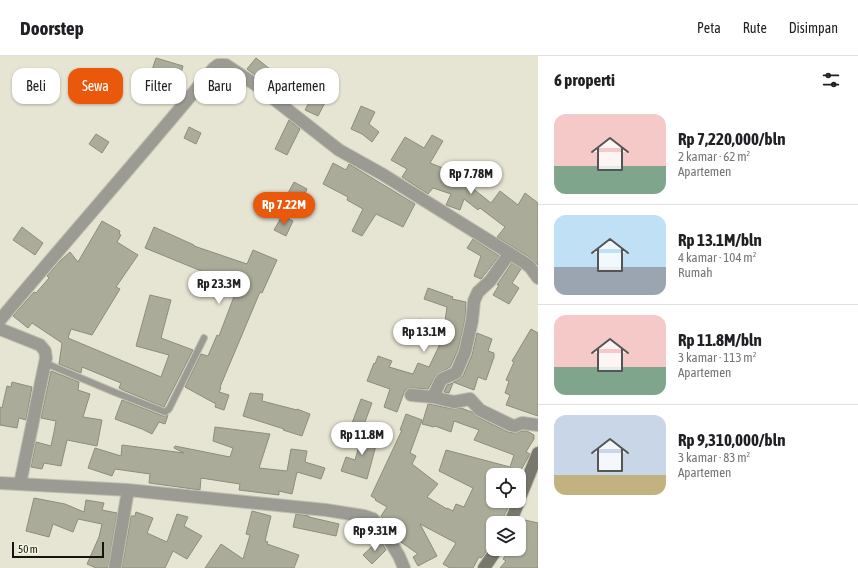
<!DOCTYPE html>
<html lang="id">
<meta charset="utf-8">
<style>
body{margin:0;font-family:"Asap Condensed",sans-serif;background:#f2f2f2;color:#202124;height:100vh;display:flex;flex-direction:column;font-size:15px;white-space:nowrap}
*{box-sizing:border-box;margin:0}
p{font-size:13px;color:#757577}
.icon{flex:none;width:22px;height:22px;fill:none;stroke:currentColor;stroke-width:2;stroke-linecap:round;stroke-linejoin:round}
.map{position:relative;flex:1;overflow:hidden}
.details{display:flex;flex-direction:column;background:#fff;width:320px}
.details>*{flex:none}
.banner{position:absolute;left:12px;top:12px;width:380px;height:36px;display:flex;gap:8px}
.fabs{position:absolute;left:486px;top:412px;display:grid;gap:8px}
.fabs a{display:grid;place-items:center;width:40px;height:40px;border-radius:8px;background:#fff;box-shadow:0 1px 3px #0004;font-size:20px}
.scale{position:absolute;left:12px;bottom:10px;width:92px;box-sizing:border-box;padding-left:4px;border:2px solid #15150f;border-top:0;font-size:11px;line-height:14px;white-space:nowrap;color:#15150f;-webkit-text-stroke:3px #f3f3e1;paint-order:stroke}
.price{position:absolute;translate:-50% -34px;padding:0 9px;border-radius:14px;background:#fff;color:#222;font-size:13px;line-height:26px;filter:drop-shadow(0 1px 2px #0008)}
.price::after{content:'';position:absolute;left:50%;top:24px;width:12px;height:9px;margin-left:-6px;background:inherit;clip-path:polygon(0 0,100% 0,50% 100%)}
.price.on{background:#ea580c;color:#fff}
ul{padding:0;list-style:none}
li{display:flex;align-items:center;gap:12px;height:100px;padding:0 16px}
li+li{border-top:1px solid #e0e0e0}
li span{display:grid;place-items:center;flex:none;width:112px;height:80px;border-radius:12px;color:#555}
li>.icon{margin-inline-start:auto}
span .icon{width:48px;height:48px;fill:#fffc;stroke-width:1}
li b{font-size:17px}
h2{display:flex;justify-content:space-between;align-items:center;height:48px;padding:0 16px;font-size:17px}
.tag{padding:0 14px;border-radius:12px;background:#fff;box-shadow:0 1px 3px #0004;font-size:14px;line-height:36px}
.tag.on{background:#ea580c;color:#fff}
header{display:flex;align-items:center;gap:24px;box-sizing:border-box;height:56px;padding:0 20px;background:#fff;border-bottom:1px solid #e0e0e0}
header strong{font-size:19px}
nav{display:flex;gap:22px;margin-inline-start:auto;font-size:14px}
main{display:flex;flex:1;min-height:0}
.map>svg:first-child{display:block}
</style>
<header>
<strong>Doorstep</strong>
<nav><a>Peta</a><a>Rute</a><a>Disimpan</a></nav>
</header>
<main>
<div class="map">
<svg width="538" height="512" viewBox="0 0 538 512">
<rect width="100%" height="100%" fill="#e6e5d3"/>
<!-- building -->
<path fill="#abab9a" stroke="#8d8d7c" d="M156 2 183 10 178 28 158 22 159 19 151 17Z
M256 2 280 21 272 32 247 13Z
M295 21 307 25 330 37 318 60 305 54 312 41 291 35Z
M361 50 375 56 369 68 379 76 372 86 362 78 351 73Z
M289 64 300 73 287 99 275 93Z
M189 71 201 77 196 88 184 82Z
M96 78 109 86 102 97 89 88Z
M432 79 443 85 430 107 456 117 457 114 464 115 465 114 477 123 471 131 491 147 500 135 518 149 525 137 538 147V209L529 201 497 181 505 171 480 152 478 154 464 143 460 154 446 149 451 138 433 132 428 138 402 121 407 113 391 104 405 81 424 92Z
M333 107 346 114 349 108 415 148 403 171 376 158 362 180 352 175 363 153 347 144 348 141 323 128Z
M294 126 307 133 301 147 287 139Z
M282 160 293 165 286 180 274 174Z
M102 165 120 175 119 178 121 179 117 186 138 199 116 231 120 233 92 279 71 273 68 282 161 321 169 299 136 290 150 239 171 244 161 282 193 294 164 351 125 335 119 332 121 327 82 311 81 317 59 308 62 287 32 267 28 272 13 260 34 236 36 237 49 222 47 220 61 204 70 196 78 206Z
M22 171 43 187 35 199 13 184Z
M154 171 194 189V190L247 208 253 194 277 204 262 237 260 236 220 331 221 332 219 336 229 339 224 354 215 351 216 348 185 331 201 298 208 300 217 279 219 280 238 230 145 192Z
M473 183 499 200 481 223 474 220 481 200 467 192Z
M512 207 521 213 512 227 519 232 509 248 493 239 499 229H497Z
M428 232 453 241 452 243 466 246 465 264 458 294 450 311 436 319 428 333 412 332 405 334 397 356 384 351 390 333 367 325 374 307 375 308 378 300 392 305 389 311 413 318 418 307 429 311 442 284 415 274 419 263 444 272 447 251 424 243Z
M531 273 538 277V360L506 349 510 339 505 337 509 325 506 324 514 306 512 305Z
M477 277 492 283 488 295 494 297V301L486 324 478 321 474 334 453 326 459 324 463 320 472 299Z
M51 315 79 326 78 334 90 338 83 361 102 364 97 390 67 384 61 410 44 407 42 413 31 411 36 386 51 390 54 376 56 365 41 362Z
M12 326 32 331 26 364 19 362 17 372 0 369V351L2 352 7 330 11 331Z
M453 327 449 337 444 336 447 329Z
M250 337 263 338 262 345 297 354V353L310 358 302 380 283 374 284 373 243 360Z
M361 343 372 347 362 374 351 370Z
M122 344 163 360 168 359 165 368 159 366 152 378 142 373 115 363Z
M428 348 453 353 461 352 472 356 477 361 508 376 514 377 523 375H527L534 379V383L526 396 530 398 521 414 523 415 521 419H493V445H511L504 460 503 467H493V482L484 499 481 502 479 501 473 512H450L443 508 456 487 420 468 437 500 418 510 413 501 418 498 398 484 388 468 381 460 387 451 375 444 376 443 371 440 402 374H400L406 358 422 364 410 397 416 400 412 408 438 428 427 441 447 453V452L453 455 456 448 464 451 473 432 439 415 446 394 510 411 514 399 474 384 479 374 454 365 451 376 435 370 434 371 422 368Z
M215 371 270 378 259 412 287 415 291 393 307 395 305 406 325 412 321 423 297 416 292 438 279 435V439L239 434 240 428 201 422 200 434 186 432 149 427 150 418 115 413 112 420 88 412 95 392 121 400 122 389 184 397 174 392 175 390 230 401 233 392 213 385Z
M364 373 379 378 367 423 341 415 346 401 355 404Z
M34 442 65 448 84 456 86 444 104 447 102 454 117 457 108 512H96L87 508 99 481 102 468 78 463 73 476 53 468 49 481 26 475Z
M252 455 271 460 265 485 268 486 267 488 299 499 294 512H205L221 488 243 503 250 479 246 478Z
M136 456 153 462 147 477 167 486 177 458 188 461 184 470 202 480 187 503 173 495 165 512H122L131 460H135Z
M296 458 309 460V461L339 468 336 480 293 471Z
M525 464 538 467V512H500L506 505 503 503 510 493H519V483Z
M380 483 386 494 372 508 363 499Z"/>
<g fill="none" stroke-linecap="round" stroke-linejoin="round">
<!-- lane casing -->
<g stroke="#c0c0b0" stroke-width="8">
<path id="lane" d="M45 307 114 336 165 356 169 353 204 282"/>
</g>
<!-- street casing -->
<g stroke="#c0c0b0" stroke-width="14">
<path id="street" d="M0 264C70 180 143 98 213 13L218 9H226L256 29 339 94 382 118 525 207 530 211 538 222
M0 273 40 289 45 295 46 302 20 428
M411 339 433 341 454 346 470 343 480 354 511 369 515 370 522 367 538 369
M433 341 440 326 442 323 456 317 465 296 472 265 474 245 478 236 490 225 509 198
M0 427 128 434 326 454 364 460 373 463 382 472 399 500 404 512
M115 511 128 434"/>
</g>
<!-- secondary casing -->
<g stroke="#c0c0b0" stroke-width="14">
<path id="secondary" d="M519 444 538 397
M510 467 519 445
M484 512 497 493"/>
</g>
<!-- lane -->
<use href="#lane" stroke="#9b9b94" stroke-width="6"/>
<!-- street -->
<use href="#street" stroke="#9b9b94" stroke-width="12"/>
<!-- secondary -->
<use href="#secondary" stroke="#78786d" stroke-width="12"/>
</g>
</svg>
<div class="fabs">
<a><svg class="icon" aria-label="locate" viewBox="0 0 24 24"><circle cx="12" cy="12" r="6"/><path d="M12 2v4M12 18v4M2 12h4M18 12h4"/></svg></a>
<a><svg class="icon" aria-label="layers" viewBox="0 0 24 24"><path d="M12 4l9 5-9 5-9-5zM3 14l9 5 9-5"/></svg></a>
</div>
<div class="scale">50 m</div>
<b class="price" style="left:471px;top:139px">Rp 7.78M</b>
<b class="price on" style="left:284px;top:170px">Rp 7.22M</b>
<b class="price" style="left:219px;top:249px">Rp 23.3M</b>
<b class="price" style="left:424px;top:297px">Rp 13.1M</b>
<b class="price" style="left:362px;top:400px">Rp 11.8M</b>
<b class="price" style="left:375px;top:496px">Rp 9.31M</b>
<div class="banner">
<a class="tag">Beli</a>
<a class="tag on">Sewa</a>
<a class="tag">Filter</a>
<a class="tag">Baru</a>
<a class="tag">Apartemen</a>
</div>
</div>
<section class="details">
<h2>6 properti<svg class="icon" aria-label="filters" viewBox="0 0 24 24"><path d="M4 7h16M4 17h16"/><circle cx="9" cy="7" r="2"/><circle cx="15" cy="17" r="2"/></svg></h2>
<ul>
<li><span style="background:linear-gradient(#f6c9c9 65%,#7fa58c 0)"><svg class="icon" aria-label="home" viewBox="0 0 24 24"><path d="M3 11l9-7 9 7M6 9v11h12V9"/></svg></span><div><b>Rp 7,220,000/bln</b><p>2 kamar · 62 m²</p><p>Apartemen</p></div></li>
<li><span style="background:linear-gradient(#bfe0f5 65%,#9aa5b1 0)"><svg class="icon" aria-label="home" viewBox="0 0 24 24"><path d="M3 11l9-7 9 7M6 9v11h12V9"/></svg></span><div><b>Rp 13.1M/bln</b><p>4 kamar · 104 m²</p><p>Rumah</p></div></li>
<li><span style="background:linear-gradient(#f6c9c9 65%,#7fa58c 0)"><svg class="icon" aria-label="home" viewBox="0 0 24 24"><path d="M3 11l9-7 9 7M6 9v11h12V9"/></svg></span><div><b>Rp 11.8M/bln</b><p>3 kamar · 113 m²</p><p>Apartemen</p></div></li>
<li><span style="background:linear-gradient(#c9d6e8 75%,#c2b280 0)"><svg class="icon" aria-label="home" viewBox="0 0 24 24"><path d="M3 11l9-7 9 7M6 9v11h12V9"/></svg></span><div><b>Rp 9,310,000/bln</b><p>3 kamar · 83 m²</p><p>Apartemen</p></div></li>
</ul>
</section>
</main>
